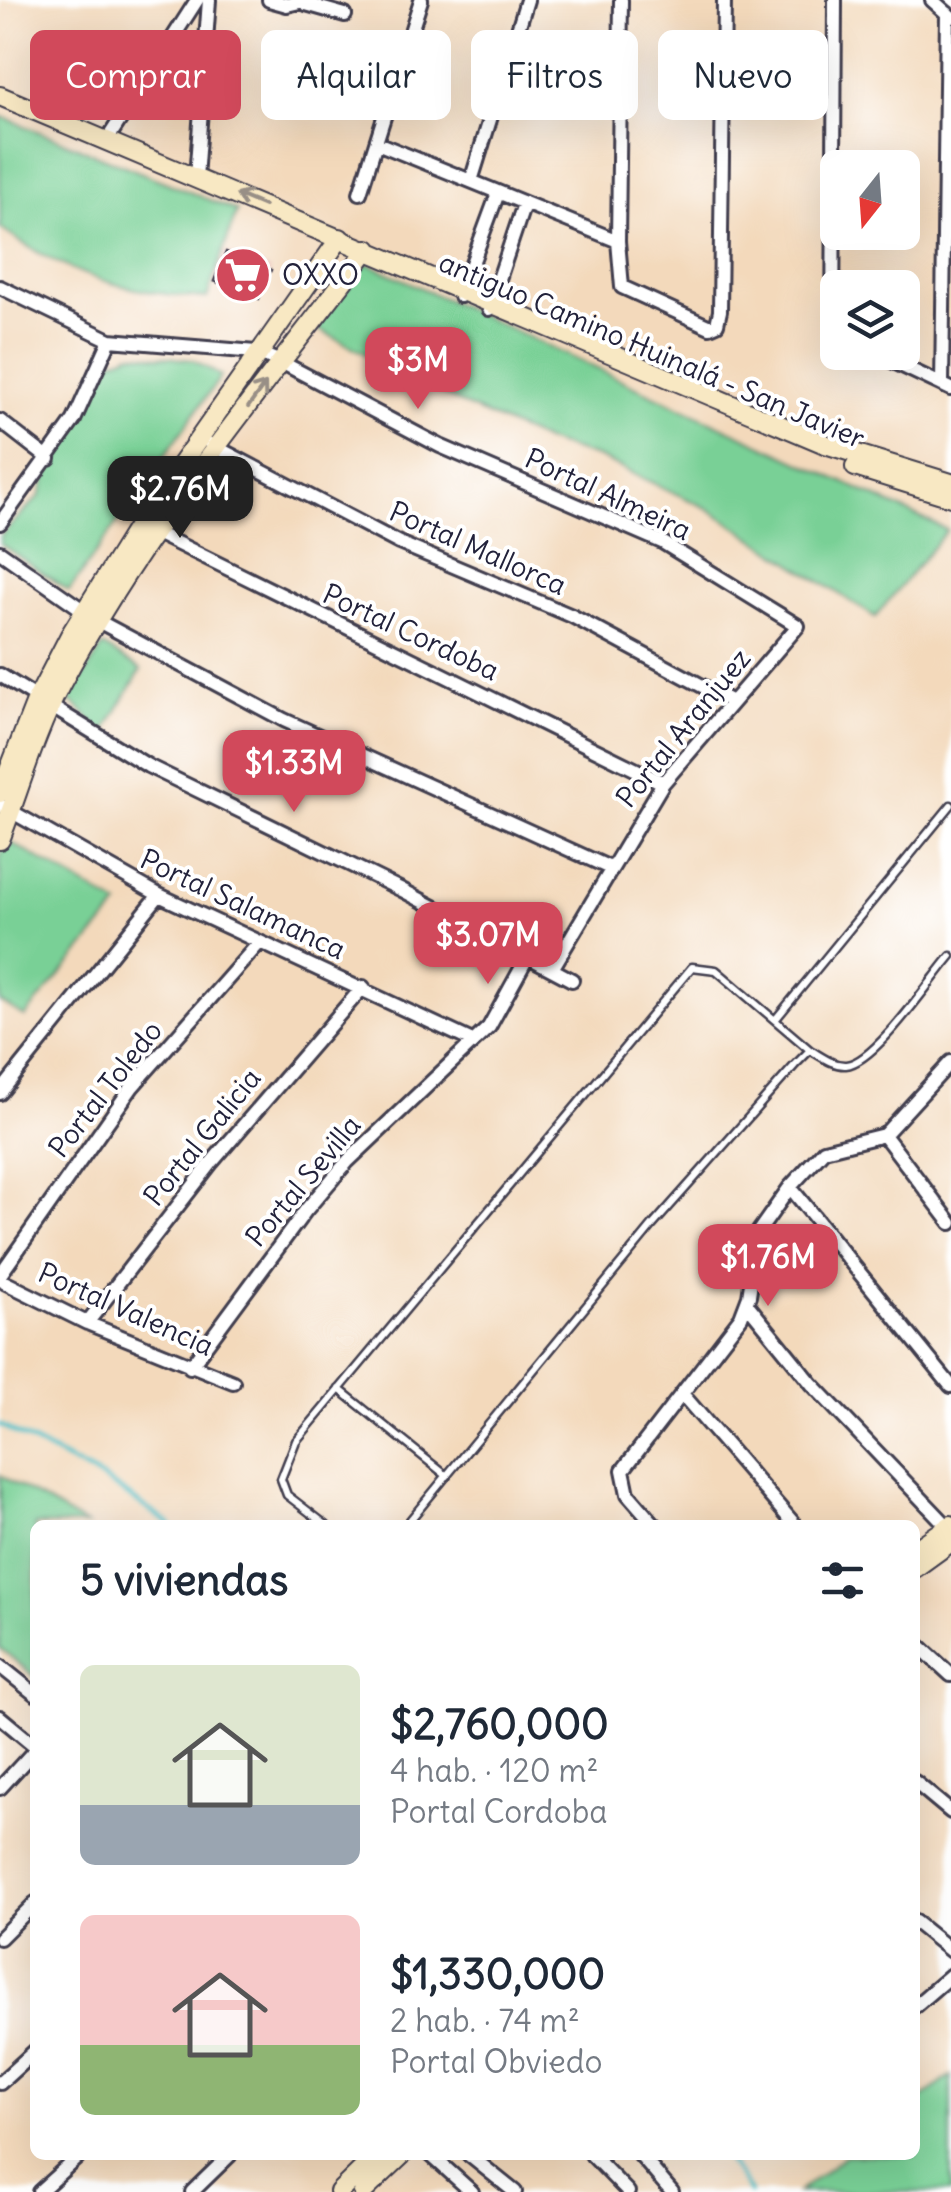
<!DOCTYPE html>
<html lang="es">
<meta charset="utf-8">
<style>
body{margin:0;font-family:Delius,sans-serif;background:#f2f2f3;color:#1f2937;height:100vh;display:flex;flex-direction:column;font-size:38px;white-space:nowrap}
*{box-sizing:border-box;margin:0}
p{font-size:32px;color:#747a83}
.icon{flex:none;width:55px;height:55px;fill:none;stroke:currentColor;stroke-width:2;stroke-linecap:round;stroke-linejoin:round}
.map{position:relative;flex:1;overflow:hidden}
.sheet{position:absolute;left:30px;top:1520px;width:890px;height:640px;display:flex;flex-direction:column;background:#fff;border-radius:15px;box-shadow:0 10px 40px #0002}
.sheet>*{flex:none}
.top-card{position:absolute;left:30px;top:30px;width:892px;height:90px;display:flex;gap:20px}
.needle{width:65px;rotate:197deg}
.fabs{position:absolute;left:820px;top:150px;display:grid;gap:20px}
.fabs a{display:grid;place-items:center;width:100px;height:100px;border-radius:15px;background:#fff;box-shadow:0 10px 40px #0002;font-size:50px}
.price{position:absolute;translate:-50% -85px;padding:0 22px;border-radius:20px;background:#d1495b;color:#fff;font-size:32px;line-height:65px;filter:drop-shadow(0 2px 5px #0008)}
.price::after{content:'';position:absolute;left:50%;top:60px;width:30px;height:22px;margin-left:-15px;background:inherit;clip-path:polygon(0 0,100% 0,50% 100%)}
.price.on{background:#222;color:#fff}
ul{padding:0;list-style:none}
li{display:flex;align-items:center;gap:30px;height:250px;padding:0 50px}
li span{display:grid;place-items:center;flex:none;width:280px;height:200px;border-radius:15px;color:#555}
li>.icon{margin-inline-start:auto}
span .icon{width:120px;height:120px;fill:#fffc;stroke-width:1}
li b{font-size:42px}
h2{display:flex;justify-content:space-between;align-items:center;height:120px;padding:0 50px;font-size:42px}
.tag{padding:0 35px;border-radius:15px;background:#fff;box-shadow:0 10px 40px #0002;font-size:35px;line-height:90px}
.tag.on{background:#d1495b;color:#fff}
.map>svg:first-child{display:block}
</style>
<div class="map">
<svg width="951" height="2192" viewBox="0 0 951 2192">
<rect width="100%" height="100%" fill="#fff"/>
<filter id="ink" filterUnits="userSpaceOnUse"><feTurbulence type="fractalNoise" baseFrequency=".01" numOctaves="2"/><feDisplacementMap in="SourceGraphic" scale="20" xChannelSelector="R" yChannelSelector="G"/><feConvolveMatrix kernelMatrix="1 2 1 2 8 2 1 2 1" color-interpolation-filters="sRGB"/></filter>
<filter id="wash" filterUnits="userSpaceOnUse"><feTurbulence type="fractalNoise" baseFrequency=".0048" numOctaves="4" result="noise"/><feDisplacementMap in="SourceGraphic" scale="40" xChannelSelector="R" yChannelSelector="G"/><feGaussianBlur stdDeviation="2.25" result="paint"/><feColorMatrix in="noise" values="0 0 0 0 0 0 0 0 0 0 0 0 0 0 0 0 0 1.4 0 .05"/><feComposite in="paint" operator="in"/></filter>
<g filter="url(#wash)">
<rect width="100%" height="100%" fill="#f3d9bb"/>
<!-- green -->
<path fill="#79d096" stroke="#4e7968" stroke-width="2.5" d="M0 116 237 211 207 298C126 293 67 276 0 228Z
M367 263 947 530 875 617 707 508 599 458 545 441 466 406 314 327Z
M132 353 192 360 221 376 69 591 0 544V536L40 496 48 471 76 427 104 364Z
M103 646 141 670 104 733C89 723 85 710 68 700Z
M7 840 119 906 25 1017 0 1002V857Z
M0 1475 86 1525H35V1677L0 1648Z
M951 2076V2192H798L846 2155H915V2103Z"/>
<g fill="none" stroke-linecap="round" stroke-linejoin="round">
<!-- stream -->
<path stroke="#4cbbc1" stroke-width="5" d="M0 1425 102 1478 171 1525
M724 2155 750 2192"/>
</g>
<g id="blocks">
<!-- building -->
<path fill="#e3aea2" d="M226 252 271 270 259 299 214 281Z"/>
</g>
</g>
<g filter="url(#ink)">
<use href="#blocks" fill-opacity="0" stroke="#413d4e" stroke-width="2.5"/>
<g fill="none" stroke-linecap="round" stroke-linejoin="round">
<!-- lane casing -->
<g stroke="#413d4e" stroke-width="11">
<path id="lane" d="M775 1020 951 805
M339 1389 447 1476
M326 1525 287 1495 281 1479 296 1441 692 967 716 970 810 1050
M406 1525 653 1225 795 1065 810 1050C821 1056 833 1066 846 1065 875 1063 931 979 951 956"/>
</g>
<!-- street casing -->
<g stroke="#413d4e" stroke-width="18">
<path id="street" d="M269 0 287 5 308 0
M621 0 618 241 622 287 710 327 717 324 720 311 724 0
M835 0 833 334 838 336
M932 0 951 17
M306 4 345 15
M107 140 197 0
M377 143 618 241
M196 178 209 0
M471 181 527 0
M360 193 421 0
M0 287 110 340 256 352 281 362 440 446 662 542 798 626 663 783 552 969
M460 296 498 193
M489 309 524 204
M873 352 951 389
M942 385 947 13
M0 421 49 459
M210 444 399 543 572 616 732 702
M0 523 74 420 110 340
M150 530 663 783
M0 552 100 622 284 720 610 868
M0 675 148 766 402 890 572 980
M0 805 159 895 470 1040
M0 1093 159 895
M884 1135 951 1223
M884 1135 951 1062
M790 1187 951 1386
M0 1275 132 1087 260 942
M0 1280 87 1323 233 1382
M747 1304 812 1384 951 1530
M87 1323 212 1162 363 987
M190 1367 306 1210 347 1162 489 1027 528 956
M683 1395 795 1525
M655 1525 628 1494 623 1470 741 1317 749 1296 759 1231 790 1187 824 1150 884 1135
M915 1642 951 1675
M0 1666 35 1694
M0 1717 35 1746
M915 1782 951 1812
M0 1788 35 1750
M915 1922 951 1951
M0 1938 35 1903
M915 2006 951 1975
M0 2083 35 2051
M431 2155 472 2192
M469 2155 515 2192
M592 2155 628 2192
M640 2155 672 2192
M39 2192 80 2155
M192 2192 230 2155"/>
</g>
<!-- secondary casing -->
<g stroke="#413d4e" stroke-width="22">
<path id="secondary" d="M0 96 825 444 951 483
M855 467 951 497
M0 793 37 699 70 635 139 524 340 238
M0 840C20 788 35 733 61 684 144 528 262 389 368 249
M915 1550 951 1525
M915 1568 951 1542
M339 2192 377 2155
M363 2192 402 2155"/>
</g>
<!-- lane -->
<use href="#lane" stroke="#fff" stroke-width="6"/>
<!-- street -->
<use href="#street" stroke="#fff" stroke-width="12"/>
<!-- secondary -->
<use href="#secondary" stroke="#f8e8c3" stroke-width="18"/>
</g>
<!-- one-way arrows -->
<defs><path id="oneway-shaft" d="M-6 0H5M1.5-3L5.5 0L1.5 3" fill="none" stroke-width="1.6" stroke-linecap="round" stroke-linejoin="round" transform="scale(2.5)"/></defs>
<g stroke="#988f86">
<use href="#oneway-shaft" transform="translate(250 200) rotate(-157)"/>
<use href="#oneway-shaft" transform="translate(257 395) rotate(-54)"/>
</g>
</g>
<!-- icons -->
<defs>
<g id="supermarket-disc" transform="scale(2.875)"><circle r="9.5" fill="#d1495b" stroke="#fff"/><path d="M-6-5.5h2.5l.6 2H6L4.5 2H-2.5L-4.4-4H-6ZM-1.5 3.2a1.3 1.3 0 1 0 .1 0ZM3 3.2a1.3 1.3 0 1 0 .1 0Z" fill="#fff"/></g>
</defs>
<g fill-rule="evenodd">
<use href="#supermarket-disc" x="243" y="275"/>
</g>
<g text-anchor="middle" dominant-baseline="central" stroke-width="8" stroke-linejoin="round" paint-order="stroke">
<!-- poi labels -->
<g font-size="28" fill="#22223b" stroke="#fff" text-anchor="start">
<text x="282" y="275">OXXO</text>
</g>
<!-- street labels -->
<g font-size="28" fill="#22223b" stroke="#fff">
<text transform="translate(652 350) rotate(23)">antiguo Camino Huinalá - San Javier</text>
<text transform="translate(608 494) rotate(25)">Portal Almeira</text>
<text transform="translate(478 548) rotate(24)">Portal Mallorca</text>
<text transform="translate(411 632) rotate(25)">Portal Cordoba</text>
<text transform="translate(683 728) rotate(-51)">Portal Aranjuez</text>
<text transform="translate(243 904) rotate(25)">Portal Salamanca</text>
<text transform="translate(105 1089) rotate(-52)">Portal Toledo</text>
<text transform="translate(202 1137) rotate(-51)">Portal Galicia</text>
<text transform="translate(303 1181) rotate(-50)">Portal Sevilla</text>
<text transform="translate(126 1309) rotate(24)">Portal Valencia</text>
</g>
</g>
</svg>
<div class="fabs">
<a><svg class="needle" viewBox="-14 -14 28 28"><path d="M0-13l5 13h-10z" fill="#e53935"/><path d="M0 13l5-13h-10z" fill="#747a83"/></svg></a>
<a><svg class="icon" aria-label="layers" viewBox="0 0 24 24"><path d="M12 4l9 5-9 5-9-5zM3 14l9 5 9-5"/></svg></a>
</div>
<b class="price" style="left:418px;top:412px">$3M</b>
<b class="price on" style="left:180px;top:541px">$2.76M</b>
<b class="price" style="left:294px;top:815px">$1.33M</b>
<b class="price" style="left:488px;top:987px">$3.07M</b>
<b class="price" style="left:768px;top:1309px">$1.76M</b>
<div class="top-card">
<a class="tag on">Comprar</a>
<a class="tag">Alquilar</a>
<a class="tag">Filtros</a>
<a class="tag">Nuevo</a>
</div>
<section class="sheet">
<h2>5 viviendas<svg class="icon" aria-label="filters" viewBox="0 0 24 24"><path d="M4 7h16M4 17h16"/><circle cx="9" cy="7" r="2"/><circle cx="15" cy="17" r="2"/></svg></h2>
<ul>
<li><span style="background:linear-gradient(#dfe7d0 70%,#9aa5b1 0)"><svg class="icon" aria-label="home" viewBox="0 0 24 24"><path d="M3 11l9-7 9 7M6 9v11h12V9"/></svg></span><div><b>$2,760,000</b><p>4 hab. · 120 m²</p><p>Portal Cordoba</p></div></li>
<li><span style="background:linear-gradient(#f6c9c9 65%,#8fb573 0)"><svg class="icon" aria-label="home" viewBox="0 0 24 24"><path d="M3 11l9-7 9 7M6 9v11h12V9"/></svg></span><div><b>$1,330,000</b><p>2 hab. · 74 m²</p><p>Portal Obviedo</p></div></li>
</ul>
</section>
</div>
